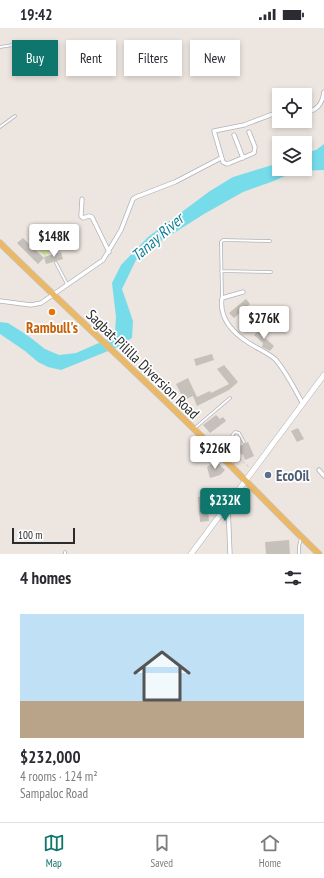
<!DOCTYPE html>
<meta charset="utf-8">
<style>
body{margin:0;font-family:"PT Sans Narrow",sans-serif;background:#f2f2f3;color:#2b2b33;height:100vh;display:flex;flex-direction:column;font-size:15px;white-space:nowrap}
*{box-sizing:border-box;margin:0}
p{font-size:13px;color:#7c7c81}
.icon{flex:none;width:22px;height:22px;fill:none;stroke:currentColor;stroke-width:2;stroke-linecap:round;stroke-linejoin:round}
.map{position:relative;height:526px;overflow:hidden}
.side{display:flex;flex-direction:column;background:#fff;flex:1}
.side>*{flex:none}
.hud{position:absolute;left:12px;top:12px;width:300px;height:36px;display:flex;gap:8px}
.controls{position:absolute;left:272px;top:60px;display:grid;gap:8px}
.controls a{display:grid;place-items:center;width:40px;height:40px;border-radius:0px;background:#fff;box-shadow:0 2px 6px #0003;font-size:20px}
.scale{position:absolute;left:12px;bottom:10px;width:63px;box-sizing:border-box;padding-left:4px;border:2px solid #2c2c2c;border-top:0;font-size:11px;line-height:14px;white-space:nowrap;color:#2c2c2c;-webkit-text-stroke:3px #fff;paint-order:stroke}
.price{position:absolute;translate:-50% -34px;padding:0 9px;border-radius:4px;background:#fff;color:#222;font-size:13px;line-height:26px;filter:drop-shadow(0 1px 2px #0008)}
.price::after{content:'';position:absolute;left:50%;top:24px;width:12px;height:9px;margin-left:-6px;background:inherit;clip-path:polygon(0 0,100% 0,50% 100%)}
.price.on{background:#0f766e;color:#fff}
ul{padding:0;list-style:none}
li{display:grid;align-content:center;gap:8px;height:212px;padding:0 20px}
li+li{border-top:1px solid #e1e1e2}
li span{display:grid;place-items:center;height:124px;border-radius:0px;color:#555}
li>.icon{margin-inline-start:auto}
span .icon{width:72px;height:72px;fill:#fffc;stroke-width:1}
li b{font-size:17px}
h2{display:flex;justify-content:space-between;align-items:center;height:48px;padding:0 20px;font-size:17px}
.tag{padding:0 14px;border-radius:0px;background:#fff;box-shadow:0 2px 6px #0003;font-size:14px;line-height:36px}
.tag.on{background:#0f766e;color:#fff}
.status{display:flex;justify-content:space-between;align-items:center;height:28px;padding:0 20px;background:#fff;direction:ltr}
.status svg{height:11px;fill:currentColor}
.tab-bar{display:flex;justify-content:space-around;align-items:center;height:56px;border-top:1px solid #e1e1e2;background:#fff;font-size:11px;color:#7c7c81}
.tab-bar a{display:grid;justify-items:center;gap:2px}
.tab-bar .on{color:#0f766e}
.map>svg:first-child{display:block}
</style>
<div class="status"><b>19:42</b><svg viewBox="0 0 49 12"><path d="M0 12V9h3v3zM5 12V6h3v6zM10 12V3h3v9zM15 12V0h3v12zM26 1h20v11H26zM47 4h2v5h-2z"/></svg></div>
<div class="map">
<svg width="324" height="526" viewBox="0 0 324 526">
<rect width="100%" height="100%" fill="#ede5df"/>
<!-- pitch -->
<path fill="#d2e89a" d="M36 204 52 220 45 228 28 211Z"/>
<!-- water -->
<path fill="#77dcea" d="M324 116V142L297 143 271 154 243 164 204 186 155 217 136 232 122 261 133 293 132 310 118 319 61 342 48 339 38 334 25 323 0 306V294L8 295 27 307 45 321 59 327 76 325 108 311 115 305 116 289 112 255 121 237 148 209 210 163 233 149 279 135V141H305V125L316 122Z"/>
<!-- building -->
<path fill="#c6c0ba" d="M23 210 44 230 38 236 17 215Z
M61 224 63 231 46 236 44 229Z
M246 271 250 276 234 290 229 285Z
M260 301 266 306 264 309 274 318 270 323 262 319 263 315 254 307Z
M212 326 214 332 196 338 194 331Z
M224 337 238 354 229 362 197 378 193 368 184 372 176 356 188 350 197 369 210 363 211 365 229 356 217 341Z
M216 387 220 391 223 389 226 393 210 405 203 397Z
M298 400 304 411 297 414 291 403Z
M248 414 254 428 245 432 243 426 241 427 238 419Z
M216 433 225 442 220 447 210 450 207 439Z
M207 468 209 493 200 494 198 469Z
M289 512 290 526H266L265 514Z"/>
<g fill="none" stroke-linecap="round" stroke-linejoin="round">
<!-- service casing -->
<g stroke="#afb3bc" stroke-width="3.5">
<path id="service" d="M0 19 13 17
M0 99 15 88
M56 235 67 256
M221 243 271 244
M222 269 221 214 223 212 270 213
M195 400 230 370
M230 437 237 427C234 419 227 411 235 404L239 405 244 414
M65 524V526
M299 526V518L301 510"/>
</g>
<!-- minor casing -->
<g stroke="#afb3bc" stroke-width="5">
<path id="minor" d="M305 85C317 82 322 77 324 64
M249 104 255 119 254 125 230 135 227 136 223 134 214 103 244 97 273 86H279
M234 107 243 130
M82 171 81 188 83 190 89 188 92 189 109 224
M243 264 222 270C219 290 233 305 249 315 258 321 267 324 275 331 286 343 295 362 303 376
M0 273 31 277 41 275 103 232 121 202 133 171 136 169 175 154 221 130
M319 442 324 448
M228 477 230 526"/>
</g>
<!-- secondary casing -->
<g stroke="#afb3bc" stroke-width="6">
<path id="secondary" d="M191 526 324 347"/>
</g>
<!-- primary casing -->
<g stroke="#c4c4c4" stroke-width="7">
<path id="primary" d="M0 215C64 278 131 339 195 402 237 443 277 486 319 526"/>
</g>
<!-- path -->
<path stroke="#c4c4c4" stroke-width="1" stroke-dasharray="3 2" stroke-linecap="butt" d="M239 430 250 440"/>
<!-- service -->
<use href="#service" stroke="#fff" stroke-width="2"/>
<!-- minor -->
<use href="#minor" stroke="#fff" stroke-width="3.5"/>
<!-- secondary -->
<use href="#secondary" stroke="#fff" stroke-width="5"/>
<!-- primary -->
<use href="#primary" stroke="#ebb966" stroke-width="5.5"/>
</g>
<!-- markers -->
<circle fill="#e8710a" stroke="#fff" stroke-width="1.5" cx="52" cy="284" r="4"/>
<circle fill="#5c6f8a" stroke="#fff" stroke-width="1.5" cx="268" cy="447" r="4"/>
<g text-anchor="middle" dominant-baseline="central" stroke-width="3.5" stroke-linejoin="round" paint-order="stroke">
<!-- food labels -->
<g font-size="15" font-weight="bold" fill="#c56008" stroke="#fff">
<text x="52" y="299">Rambull's</text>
</g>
<!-- street labels -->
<g font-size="15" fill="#2c2c2c" stroke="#fff">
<text transform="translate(143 336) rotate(44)">Sagbat-Pililla Diversion Road</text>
</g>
<!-- service labels -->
<g font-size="15" font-weight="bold" fill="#4e5e75" stroke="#fff" text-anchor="start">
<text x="276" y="447">EcoOil</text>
</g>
<!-- water labels -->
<g font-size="16" font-style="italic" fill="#137e99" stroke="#fff">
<text transform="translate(157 209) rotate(-41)">Tanay River</text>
</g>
</g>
</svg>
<div class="controls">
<a><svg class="icon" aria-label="locate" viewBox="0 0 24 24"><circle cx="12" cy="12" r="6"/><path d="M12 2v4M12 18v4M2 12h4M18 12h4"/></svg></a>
<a><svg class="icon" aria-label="layers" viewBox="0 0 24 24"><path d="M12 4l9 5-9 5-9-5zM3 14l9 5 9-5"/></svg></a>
</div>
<div class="scale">100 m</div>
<b class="price" style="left:54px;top:230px">$148K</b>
<b class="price" style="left:264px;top:312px">$276K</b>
<b class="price" style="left:215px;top:442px">$226K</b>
<b class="price on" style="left:225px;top:494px">$232K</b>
<div class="hud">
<a class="tag on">Buy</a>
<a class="tag">Rent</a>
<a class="tag">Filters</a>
<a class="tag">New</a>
</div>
</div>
<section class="side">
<h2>4 homes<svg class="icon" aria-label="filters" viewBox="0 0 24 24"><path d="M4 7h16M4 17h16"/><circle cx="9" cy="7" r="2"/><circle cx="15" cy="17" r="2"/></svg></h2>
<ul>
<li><span style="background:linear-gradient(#bfe0f5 70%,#b9a48a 0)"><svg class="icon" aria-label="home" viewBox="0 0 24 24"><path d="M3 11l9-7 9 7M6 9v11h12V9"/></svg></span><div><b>$232,000</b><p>4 rooms · 124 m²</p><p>Sampaloc Road</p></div></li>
</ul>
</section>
<nav class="tab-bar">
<a class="on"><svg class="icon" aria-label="map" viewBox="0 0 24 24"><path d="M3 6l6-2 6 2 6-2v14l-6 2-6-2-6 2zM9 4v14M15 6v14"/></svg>Map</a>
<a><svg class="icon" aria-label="saved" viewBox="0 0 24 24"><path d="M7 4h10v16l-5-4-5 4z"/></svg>Saved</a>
<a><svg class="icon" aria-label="home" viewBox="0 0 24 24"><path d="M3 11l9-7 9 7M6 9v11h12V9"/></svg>Home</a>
</nav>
